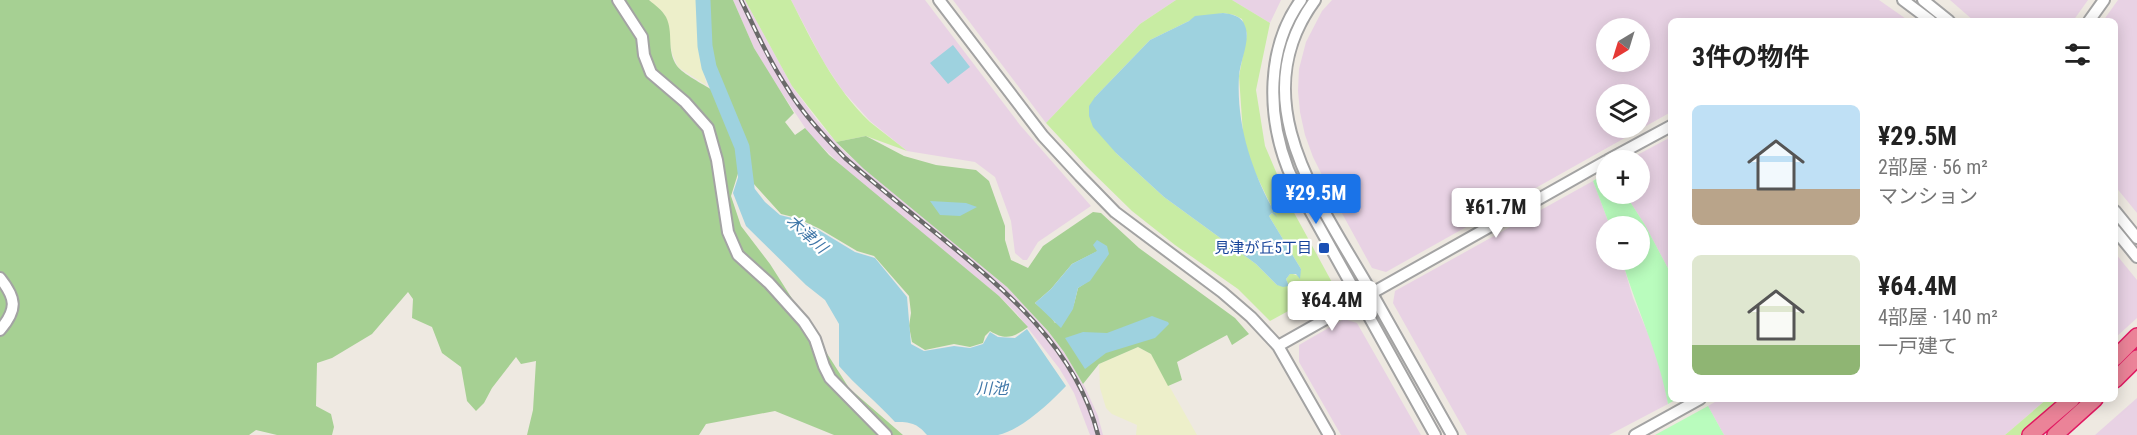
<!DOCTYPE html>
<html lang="ja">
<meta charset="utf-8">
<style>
body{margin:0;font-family:"Roboto Condensed","Noto Sans JP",sans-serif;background:#f6f6f6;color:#222;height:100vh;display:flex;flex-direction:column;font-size:22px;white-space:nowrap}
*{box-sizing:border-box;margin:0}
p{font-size:20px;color:#767676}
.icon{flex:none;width:33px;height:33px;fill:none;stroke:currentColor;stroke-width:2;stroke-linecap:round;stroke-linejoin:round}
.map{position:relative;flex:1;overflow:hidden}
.drawer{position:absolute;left:1668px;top:18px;width:450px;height:384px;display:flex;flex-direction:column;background:#fff;border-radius:9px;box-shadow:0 3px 15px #0003}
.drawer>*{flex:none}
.needle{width:39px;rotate:218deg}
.controls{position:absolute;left:1596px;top:18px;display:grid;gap:12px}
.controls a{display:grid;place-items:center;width:54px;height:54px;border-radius:50%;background:#fff;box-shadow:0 3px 15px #0003;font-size:30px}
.price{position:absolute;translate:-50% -51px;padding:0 14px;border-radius:6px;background:#fff;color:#222;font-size:20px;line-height:39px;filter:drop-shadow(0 2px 3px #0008)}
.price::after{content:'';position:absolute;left:50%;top:36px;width:18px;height:14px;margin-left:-9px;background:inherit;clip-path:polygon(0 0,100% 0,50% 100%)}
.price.current{background:#1a73e8;color:#fff}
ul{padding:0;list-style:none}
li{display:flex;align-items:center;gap:18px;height:150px;padding:0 24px}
li span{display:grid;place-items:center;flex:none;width:168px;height:120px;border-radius:9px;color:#555}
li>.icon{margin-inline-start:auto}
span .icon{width:72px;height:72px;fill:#fffc;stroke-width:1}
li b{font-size:26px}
h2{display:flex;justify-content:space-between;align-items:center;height:72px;padding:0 24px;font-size:26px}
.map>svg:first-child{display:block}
</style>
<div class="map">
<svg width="2137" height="435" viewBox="0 0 2137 435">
<rect width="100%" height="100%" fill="#eee9e1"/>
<!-- industrial -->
<path fill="#e8d2e4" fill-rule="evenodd" d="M733 0H745L792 86 817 120 844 151 1007 287 1048 331 1064 352 1085 387 1098 416 1103 435H1090L1074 393 1059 368 1017 314 999 296 848 172 810 135 773 80 754 48Z
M791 0H925L1020 125 1091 206 1038 242 1027 260H1023L1015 253 1011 221 995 177 975 162 907 151 870 121 842 90 823 61Z
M953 0H1176L1140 24 1046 123Z
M1232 0H1281L1270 23Z
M1332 0H1879L1909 21H1671V112L1386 272 1372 268 1332 195 1313 157 1305 135 1300 112 1298 91 1299 69 1306 42 1322 11ZM1606 28H1640V62H1606ZM1606 94H1640V128H1606Z
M1950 0H2088L2073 21H1974Z
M2118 0H2137V213L2115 186V21H2103Z
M1669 138 1671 142V274L1645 225 1625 194H1640V160H1628Z
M1593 181 1610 226H1606V260H1622L1633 298 1655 350 1664 377 1668 404 1609 435H1467L1393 303 1395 291Z
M2115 253 2137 280V318L2115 338Z
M1344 319 1357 323 1421 435H1341L1299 362V345Z
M2137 398V435H2095Z
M1720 399H2047L2005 435H1724L1708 406Z"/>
<!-- farmland -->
<path fill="#edefca" d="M649 0H696L699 42 706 85 678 67 672 53 665 15Z
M1138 347 1151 354 1197 435H1136L1137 425 1112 414 1106 408 1100 388 1099 364Z"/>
<!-- grass -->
<path fill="#c8eca3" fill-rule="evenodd" d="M745 0H791C813 43 834 88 870 122 882 132 895 141 907 151L866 136 836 142 792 86Z
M1176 0H1232L1270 23 1256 90 1265 146 1292 209 1334 286 1270 321 1238 289 1175 245 1132 211 1086 166 1046 123 1140 24ZM1223 13 1234 15 1242 19 1247 34 1239 76 1243 134 1250 162 1276 216 1272 213 1269 216 1301 269 1299 276 1293 274H1290L1286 279 1289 286 1277 285 1256 264 1164 197 1116 153 1095 97 1150 40 1189 21Z
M2047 399H2064L2020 435H2005Z"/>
<!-- forest -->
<path fill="#a6d093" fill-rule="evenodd" d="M0 0H649C655 5 662 10 666 17 674 33 666 50 677 66 683 74 703 84 712 90L714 70 708 29 707 0H733L754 48 794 113 785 122 795 135 805 128 829 155 999 296 1028 327C1014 337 1006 341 990 331L985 336 983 343 970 347 954 344 925 350 912 342 909 326 911 313 909 296 874 256 857 251 820 229 797 218 781 214 753 183 751 165 740 167 731 196 741 226 770 264 849 388 903 435H834L775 411 706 424 699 435H527L533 410 536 361 521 364 516 357 492 388 484 403 476 411 467 401 461 367 442 353 432 327 412 318 413 299 408 292 372 334 332 358 317 363 316 406 331 414 334 427 332 435H277L256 430 249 435H0Z
M866 136 904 156 936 165 976 170 989 181 1005 226V240L1011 260 1028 268 1043 246 1093 212 1101 213 1139 248 1235 318 1249 334 1232 345 1227 335 1177 362 1182 380 1168 386 1151 354 1138 347 1099 364 1083 384 1064 352 1048 331 1007 287 864 169 836 142ZM1098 251C1096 271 1096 277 1078 288 1073 307 1074 315 1055 323L1051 317 1035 303 1051 289 1072 264Z"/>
<!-- park -->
<path fill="#b9fcbd" d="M1606 173V194H1625L1645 225 1671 274V399H1677L1668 404C1659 353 1636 308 1622 260H1640V226H1610L1593 181Z
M1708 406 1724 435H1655Z"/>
<!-- water -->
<path fill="#9ed2df" d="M1223 13C1232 14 1242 16 1245 26 1251 40 1240 61 1239 76 1236 127 1253 174 1277 217L1272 213 1269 216 1301 269 1300 279 1296 274H1290L1286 279 1289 286 1283 287 1277 285 1256 264 1164 197 1116 153 1093 127 1089 116V106L1095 97 1150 40 1189 21 1195 16Z
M953 45 970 67 948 84 930 63Z
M750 167 751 184 765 202 780 215 796 219 817 229 855 252 875 258 907 297 911 344 924 351 954 346 970 348 983 344 990 332 998 337 1015 338 1027 329 1066 386C1051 402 1020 431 998 435 980 435 946 435 927 435 917 423 910 422 895 422 877 402 856 386 839 366V324L825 300 806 285 746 226 733 193 741 168Z
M930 201 966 203 977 207 960 216 940 215Z
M1097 240 1107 246 1109 254 1090 281 1078 288 1073 309 1061 328 1035 303 1051 289 1072 264 1097 251 1093 245Z
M1152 316 1168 322 1169 324 1155 338 1106 353 1085 369 1065 338 1083 332 1107 333Z"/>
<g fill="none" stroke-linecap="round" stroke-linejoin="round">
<!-- river -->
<path stroke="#9ed2df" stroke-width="15" d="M703 0 705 46 709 67 742 147 747 188"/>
<!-- minor casing -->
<g stroke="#a3a3a3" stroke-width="14">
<path id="minor" d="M618 0 642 37 644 55 651 73 685 102 708 128 717 160 728 232 738 255 769 283 804 322 815 339 824 366 830 378 886 435
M939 0 1043 136 1080 176 1115 212 1222 292 1251 317 1278 346 1329 435
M1301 0C1266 48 1267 115 1288 169 1292 179 1298 188 1303 198L1435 435
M1315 0C1242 99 1318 200 1369 288 1397 337 1424 386 1452 435
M1903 0 1931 21
M1923 0 1949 21
M2089 21 2104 0
M1608 160 1671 126
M2115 211 2137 238
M2115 230 2137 257
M0 278C16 298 18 309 0 330
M1278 346 1606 161
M1635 435 1700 399"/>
</g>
<!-- highway casing -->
<g stroke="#e11962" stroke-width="18">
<path id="highway" d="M2115 358 2137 336
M2115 380 2137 358
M2030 435 2072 399
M2055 435 2095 399"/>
</g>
<!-- minor -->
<use href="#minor" stroke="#fff" stroke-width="10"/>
<!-- highway -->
<use href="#highway" stroke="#eb8398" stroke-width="15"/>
<!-- rail casing -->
<g stroke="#6a6a6a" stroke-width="4.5">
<path id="rail" d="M741 0C755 29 768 59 786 86 802 113 823 135 845 158 875 184 906 209 937 234 1004 289 1076 347 1098 435"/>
</g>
<!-- rail -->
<use href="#rail" stroke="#fff" stroke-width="2" stroke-dasharray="7" stroke-linecap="butt"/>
</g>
<!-- markers -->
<rect fill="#1a4fb4" stroke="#fff" stroke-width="2" x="1318" y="242" width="12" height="12" rx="3"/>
<g text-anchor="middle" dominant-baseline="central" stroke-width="4.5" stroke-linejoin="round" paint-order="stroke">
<!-- transit labels -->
<g font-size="15" fill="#164399" stroke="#fff" text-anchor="end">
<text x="1312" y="248">見津が丘5丁目</text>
</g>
<!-- water labels -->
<g font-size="16" font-style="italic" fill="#4077a8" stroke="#fff">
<text transform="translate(807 234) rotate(42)">木津川</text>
<text x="992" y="388">川池</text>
</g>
</g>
</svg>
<div class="controls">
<a><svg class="needle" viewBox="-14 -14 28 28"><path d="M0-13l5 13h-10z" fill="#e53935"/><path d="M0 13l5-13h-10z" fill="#767676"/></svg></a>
<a><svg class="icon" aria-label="layers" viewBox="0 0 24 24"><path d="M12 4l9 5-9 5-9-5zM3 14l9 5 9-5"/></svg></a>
<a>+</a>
<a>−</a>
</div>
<b class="price current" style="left:1316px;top:225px">¥29.5M</b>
<b class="price" style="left:1496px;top:239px">¥61.7M</b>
<b class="price" style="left:1332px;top:332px">¥64.4M</b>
<section class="drawer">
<h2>3件の物件<svg class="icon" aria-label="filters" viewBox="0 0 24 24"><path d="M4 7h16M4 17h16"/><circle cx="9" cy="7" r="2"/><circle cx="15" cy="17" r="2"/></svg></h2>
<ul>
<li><span style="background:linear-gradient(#bfe0f5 70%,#b9a48a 0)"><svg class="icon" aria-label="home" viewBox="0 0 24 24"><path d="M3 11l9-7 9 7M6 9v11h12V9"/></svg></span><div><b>¥29.5M</b><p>2部屋 · 56 m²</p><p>マンション</p></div></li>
<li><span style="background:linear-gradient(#dfe7d0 75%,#8fb573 0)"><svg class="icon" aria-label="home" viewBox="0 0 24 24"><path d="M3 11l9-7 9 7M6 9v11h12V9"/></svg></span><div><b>¥64.4M</b><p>4部屋 · 140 m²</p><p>一戸建て</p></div></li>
</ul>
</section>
</div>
